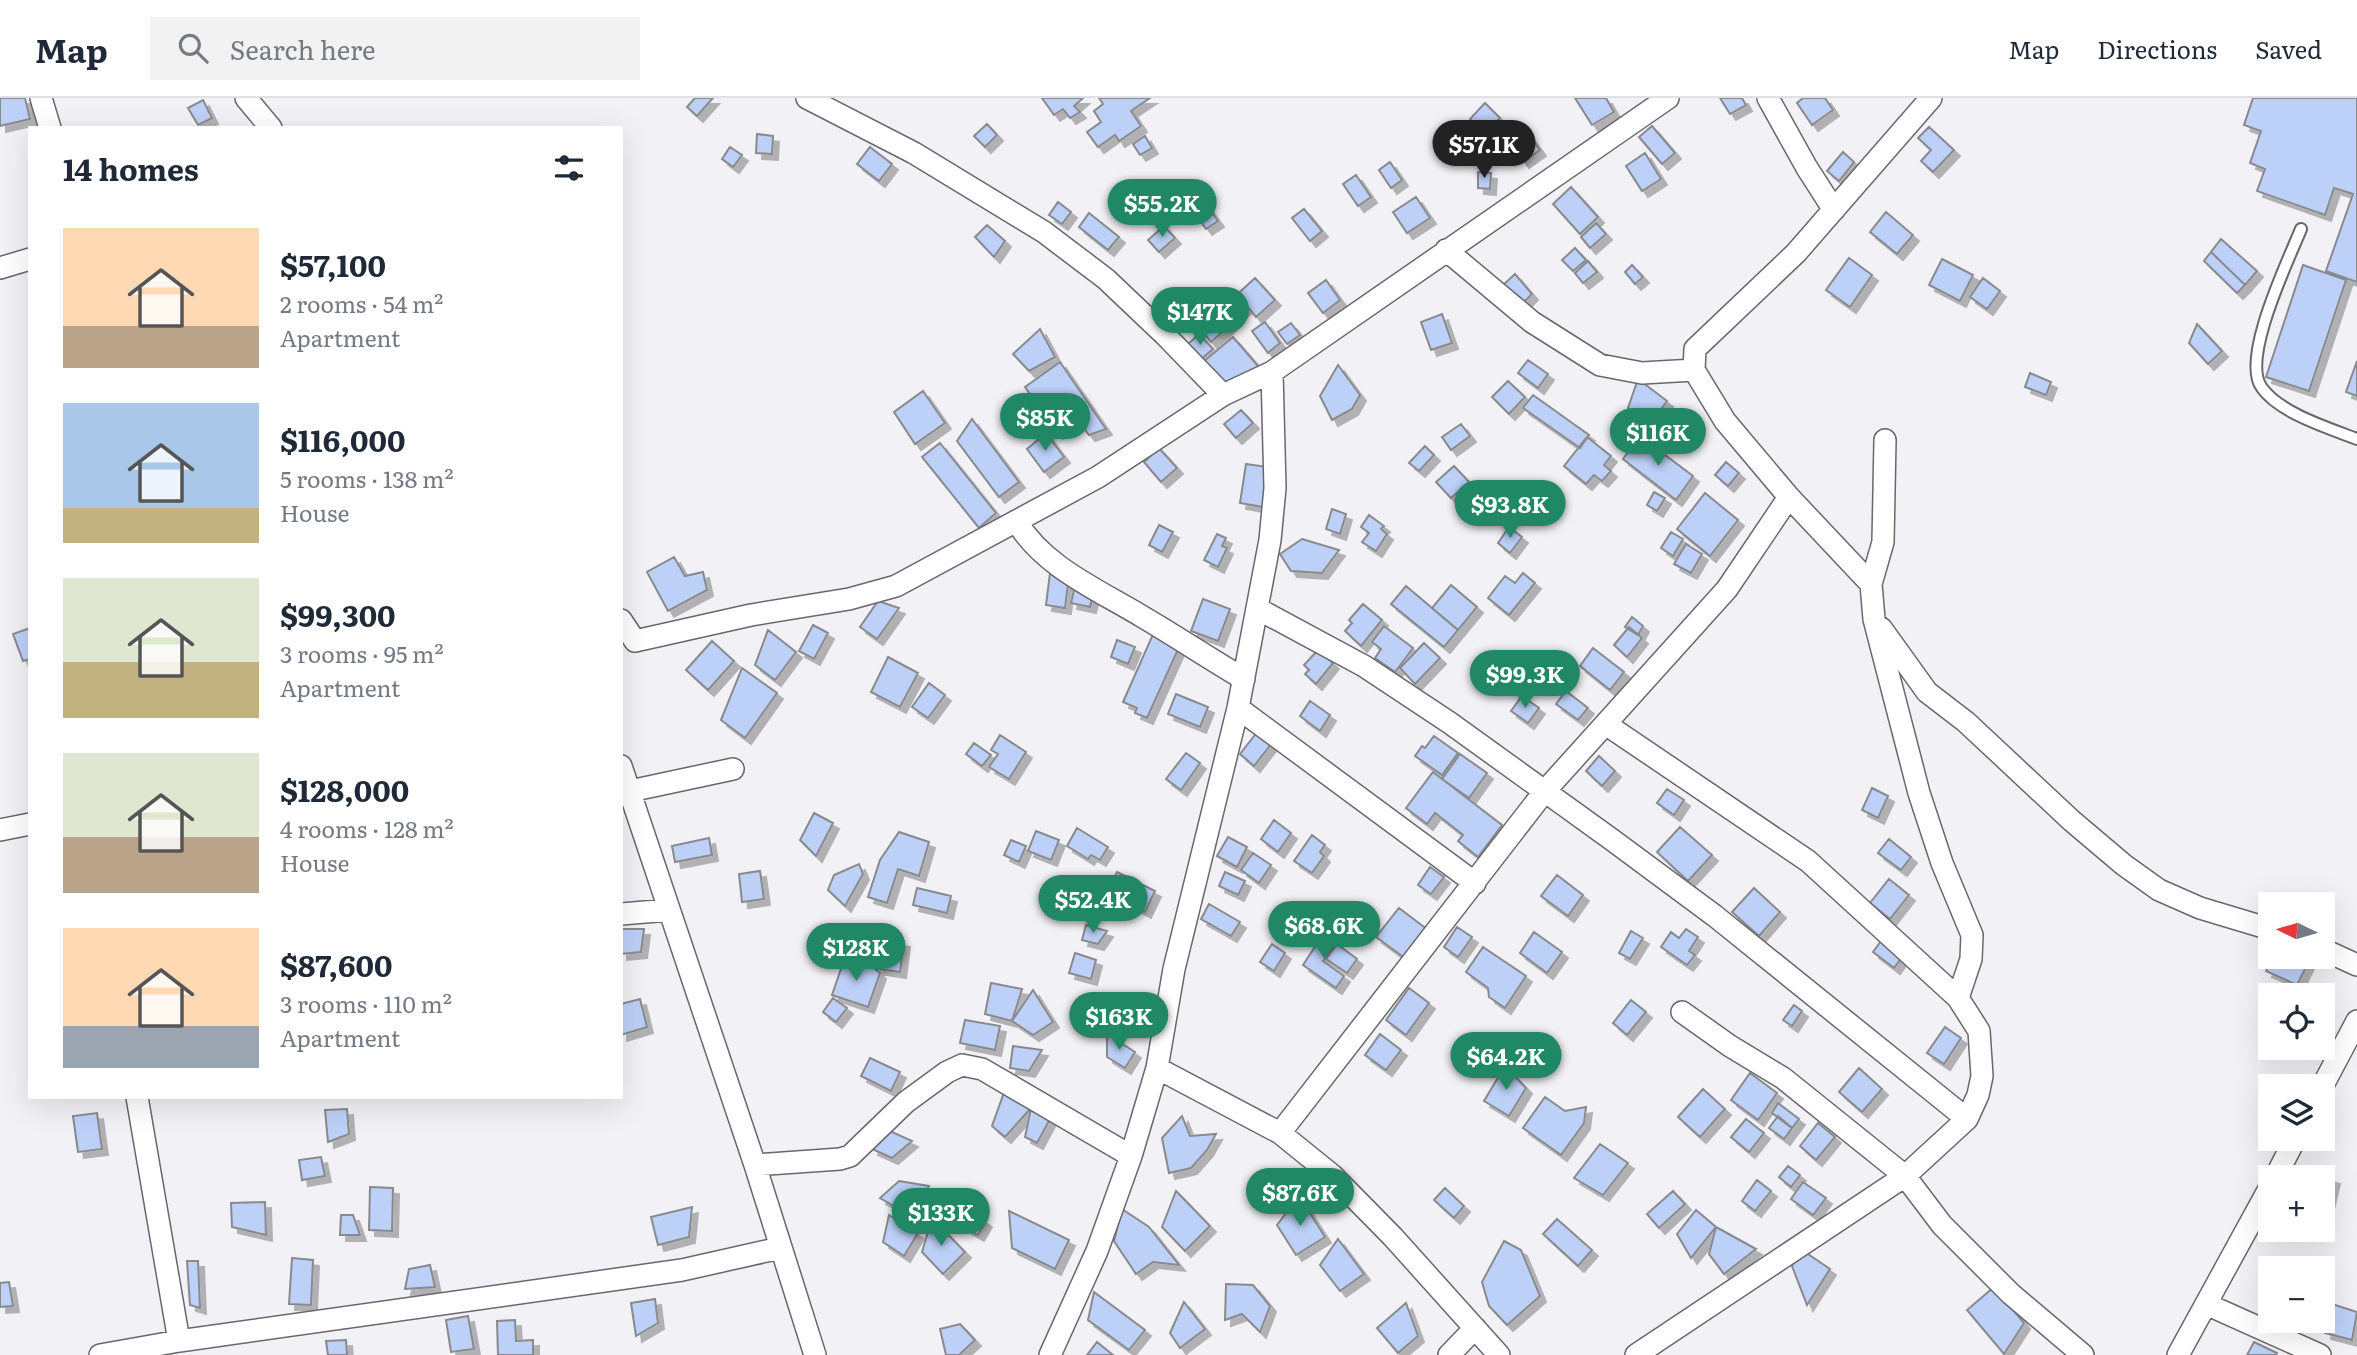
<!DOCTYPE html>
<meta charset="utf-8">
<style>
body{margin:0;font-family:Literata,serif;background:#f2f2f3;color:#1f2937;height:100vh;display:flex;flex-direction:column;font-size:26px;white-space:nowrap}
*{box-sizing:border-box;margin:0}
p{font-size:23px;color:#747a83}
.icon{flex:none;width:38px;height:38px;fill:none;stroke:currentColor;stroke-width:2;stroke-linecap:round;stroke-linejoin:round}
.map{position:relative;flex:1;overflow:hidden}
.panel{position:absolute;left:28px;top:28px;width:595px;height:973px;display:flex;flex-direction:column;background:#fff;border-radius:0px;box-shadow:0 7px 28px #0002}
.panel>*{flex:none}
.needle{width:46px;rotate:275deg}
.controls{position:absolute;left:2258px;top:794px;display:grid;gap:14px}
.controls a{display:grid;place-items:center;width:77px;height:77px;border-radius:0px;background:#fff;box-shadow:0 7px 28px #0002;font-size:35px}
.price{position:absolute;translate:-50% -60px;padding:0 16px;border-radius:24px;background:#208864;color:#fff;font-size:23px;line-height:46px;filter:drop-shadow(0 2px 4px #0008)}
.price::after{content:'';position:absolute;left:50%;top:42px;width:21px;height:16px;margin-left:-10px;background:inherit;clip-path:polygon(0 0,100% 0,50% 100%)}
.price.active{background:#222;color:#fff}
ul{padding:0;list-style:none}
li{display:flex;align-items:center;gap:21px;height:175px;padding:0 35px}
li span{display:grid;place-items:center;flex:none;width:196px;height:140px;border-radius:0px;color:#555}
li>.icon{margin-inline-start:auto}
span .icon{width:84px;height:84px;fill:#fffc;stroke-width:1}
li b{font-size:30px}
h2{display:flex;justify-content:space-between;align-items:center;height:84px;padding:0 35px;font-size:30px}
header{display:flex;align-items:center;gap:42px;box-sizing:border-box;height:98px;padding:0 35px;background:#fff;border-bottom:2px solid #e0e1e3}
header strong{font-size:33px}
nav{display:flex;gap:38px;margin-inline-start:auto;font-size:24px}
.search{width:490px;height:63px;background:#f2f2f3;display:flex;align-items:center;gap:18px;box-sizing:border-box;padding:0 24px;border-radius:0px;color:#747a83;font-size:26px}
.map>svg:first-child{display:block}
</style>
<header>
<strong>Map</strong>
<div class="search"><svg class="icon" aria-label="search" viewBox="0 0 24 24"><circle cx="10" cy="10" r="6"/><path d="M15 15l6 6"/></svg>Search here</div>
<nav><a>Map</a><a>Directions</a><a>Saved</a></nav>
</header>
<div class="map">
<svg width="2357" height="1257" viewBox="0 0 2357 1257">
<defs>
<filter id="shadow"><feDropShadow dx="6" dy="6" stdDeviation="0" flood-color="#0004"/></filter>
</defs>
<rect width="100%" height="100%" fill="#f2f2f6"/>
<!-- building -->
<path fill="#bdd0f7" stroke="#888a8d" stroke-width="2" filter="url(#shadow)" d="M0 0H25L30 21 0 28Z
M695 0H713L697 18 687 9Z
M1042 0H1083L1074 8 1080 14 1070 20 1063 11 1054 17Z
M1099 0H1150L1131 13 1141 28 1119 43 1115 37 1098 49 1087 34 1101 24 1094 13 1103 6Z
M1575 0H1606L1614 14 1592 27Z
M1720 0H1742L1746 7 1730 16Z
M1803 0H1825L1833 12 1812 27 1797 5Z
M2253 0H2357V184L2326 173 2353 96 2334 90 2325 117 2257 93 2265 71 2250 65 2261 33 2244 27Z
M203 2 212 20 198 27 188 10Z
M1485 5 1500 20 1484 36 1470 21Z
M987 26 997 37 985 49 974 38Z
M1652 28 1675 55 1662 66 1639 39Z
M1523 29 1540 52 1523 64 1507 41Z
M1929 29 1954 52 1933 74 1921 63 1931 52 1918 40Z
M757 36 773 38 772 56 756 55Z
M1446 37 1452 46 1441 52 1436 43Z
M1145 38 1152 50 1140 57 1133 46Z
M730 49 742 57 733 69 722 61Z
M870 49 892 66 879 83 857 66Z
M1843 54 1854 64 1839 83 1827 73Z
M1645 55 1661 81 1642 93 1626 68Z
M1390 64 1402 82 1391 90 1379 72Z
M1478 74 1491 75 1490 91 1478 90Z
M1356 77 1371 99 1358 108 1343 86Z
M1571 89 1598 119 1580 136 1553 106Z
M1200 98 1218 123 1206 131 1189 107Z
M1416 99 1430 120 1407 135 1393 114Z
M1058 104 1071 114 1062 126 1049 117Z
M1304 111 1322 133 1310 143 1292 120Z
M1886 114 1913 137 1897 156 1870 134Z
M1089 115 1119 139 1108 152 1079 129Z
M1596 125 1606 136 1590 150 1581 139Z
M987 127 1005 143 994 159 975 139Z
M1164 128 1175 140 1159 154 1148 142Z
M2221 141 2257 173 2245 187 2211 154Z
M1575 150 1586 162 1573 173 1562 162Z
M2211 154 2245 187 2237 195 2204 163Z
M1849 160 1872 177 1850 209 1826 192Z
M1942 161 1973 177 1960 203 1929 187Z
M1588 163 1597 174 1583 185 1575 175Z
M1632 167 1643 179 1635 186 1625 174Z
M2303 167 2346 182 2309 293 2266 279Z
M1515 176 1532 196 1519 209 1501 189Z
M1255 180 1275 202 1256 219 1247 208 1239 215 1229 204Z
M1983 180 2000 193 1987 211 1970 199Z
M1326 182 1340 202 1323 215 1308 195Z
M1212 201 1232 225 1211 244 1191 220Z
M1176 210 1185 219 1175 228 1166 220Z
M1442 216 1452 245 1431 252 1421 224Z
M1265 224 1280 245 1268 255 1252 233Z
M1291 225 1300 237 1287 246 1278 234Z
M2197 226 2222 253 2208 266 2189 245Z
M1040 231 1055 259 1029 273 1013 256Z
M1199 236 1213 251 1200 262 1187 247Z
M1233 239 1258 268 1228 293 1203 264Z
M1528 262 1548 276 1538 290 1518 275Z
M2357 263V298L2346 294Z
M1060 264 1106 331 1089 337 1077 321 1057 335 1025 289Z
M1338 267 1360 297 1352 311 1332 322 1320 298Z
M2030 275 2051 284 2046 297 2025 289Z
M1638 281 1667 303 1650 327 1628 310Z
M1508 283 1525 299 1509 316 1492 299Z
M923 293 945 325 915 346 894 314Z
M1533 297 1589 337 1580 350 1523 310Z
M1241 312 1253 325 1236 340 1224 326Z
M972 321 1019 384 999 399 957 343Z
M1461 326 1470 338 1451 352 1442 339Z
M1046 335 1064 359 1044 374 1027 351Z
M1640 338 1693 378 1676 402 1623 361Z
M1587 339 1611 358 1604 367 1611 373 1602 383 1594 377 1586 386 1564 368Z
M940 345 996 415 979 430 922 359Z
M1425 348 1434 357 1419 373 1409 365Z
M1159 350 1177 370 1161 384 1144 364Z
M1726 364 1739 375 1728 388 1715 377Z
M1246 366 1268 369 1263 409 1240 405Z
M1454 368 1469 384 1451 400 1436 384Z
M1654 394 1665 400 1657 413 1647 407Z
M1705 395 1738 422 1710 458 1677 431Z
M1332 411 1346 416 1340 436 1326 431Z
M1369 417 1384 428 1381 431 1387 436 1376 453 1362 444 1369 435 1361 429Z
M1159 427 1173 434 1162 454 1149 447Z
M1509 429 1522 439 1510 455 1498 445Z
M1671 434 1683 441 1673 458 1661 450Z
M1217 436 1226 440 1222 448 1227 450 1218 469 1204 462Z
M1302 441 1339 452 1322 475 1291 473 1280 456Z
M1686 446 1702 456 1691 475 1674 466Z
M674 459 685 478 703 474 707 492 668 513 647 474Z
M1050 475 1069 477 1065 510 1046 507Z
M1523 475 1535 485 1509 517 1488 500 1505 478 1515 485Z
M1451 487 1477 509 1458 532 1432 510Z
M1075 488 1094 492 1090 509 1071 505Z
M1406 488 1458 532 1444 549 1391 506Z
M1203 501 1230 511 1218 543 1191 533Z
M878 503 899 510 877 541 860 529Z
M1363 506 1382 522 1361 548 1345 533 1352 525 1349 522Z
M1632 519 1643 528 1638 537 1625 529Z
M813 527 828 535 814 561 799 553Z
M1384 528 1413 550 1395 574 1375 560 1381 551 1372 544Z
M1629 529 1642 540 1627 559 1614 547Z
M30 530V561L23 563 13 536Z
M768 532 796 554 775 582 755 567Z
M1154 534 1180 547 1147 620 1135 615 1137 610 1123 604Z
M1117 542 1135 549 1128 566 1111 559Z
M712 543 734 563 708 592 686 572Z
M1424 545 1440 560 1415 586 1400 570Z
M1593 550 1624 574 1610 592 1580 568Z
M1318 552 1333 565 1316 586 1305 576 1309 572 1304 567Z
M888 559 918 575 900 609 871 594Z
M742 570 777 595 745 640 721 622Z
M929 585 945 597 928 620 912 609Z
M1566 593 1588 610 1578 622 1556 606Z
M1176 596 1208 609 1200 629 1168 616Z
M1522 598 1539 610 1528 625 1511 613Z
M1310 603 1330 617 1320 633 1300 618Z
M1258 633 1272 645 1254 668 1240 656Z
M1000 637 1026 654 1009 681 989 669 998 656 991 652Z
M1434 638 1458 655 1442 677 1415 658 1422 648 1425 650Z
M974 645 991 657 982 668 966 656Z
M1186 655 1200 665 1181 692 1166 681Z
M1460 656 1487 675 1469 700 1442 681Z
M1599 658 1615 673 1602 688 1586 673Z
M1433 674 1502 727 1478 759 1458 743 1463 737 1435 715 1427 726 1406 710Z
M1872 690 1888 698 1878 720 1862 712Z
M1667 691 1684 702 1674 717 1657 705Z
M814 715 833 725 816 758 800 742Z
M1274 722 1291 735 1278 754 1261 741Z
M1680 729 1712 757 1688 783 1657 754Z
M1077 730 1108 749 1100 762 1091 757 1088 761 1067 748Z
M1036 733 1059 742 1051 762 1028 753Z
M899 734 929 744 919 778 898 771 887 805 868 799 880 762Z
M1312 737 1325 747 1320 754 1324 758 1312 775 1294 763Z
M1228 739 1247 749 1237 769 1217 758Z
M709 740 712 757 675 764 672 748Z
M1889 741 1911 759 1901 772 1878 755Z
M1011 742 1026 748 1019 764 1004 757Z
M1253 755 1271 767 1259 785 1241 772Z
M859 766 863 776 845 808 828 792 834 777Z
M1430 769 1444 779 1431 796 1418 787Z
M760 773 764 801 742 804 739 776Z
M1117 774 1155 793 1145 814 1107 794Z
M1225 774 1245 783 1238 797 1219 788Z
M1557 777 1583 797 1568 818 1541 798Z
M1889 781 1909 797 1890 821 1870 805Z
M917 790 951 798 947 815 913 807Z
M1754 790 1780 814 1759 838 1732 814Z
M1209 806 1240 824 1231 838 1201 821Z
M1399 810 1428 832 1406 861 1376 839Z
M1086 827 1107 833 1098 846 1082 842Z
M1457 829 1472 839 1458 859 1444 849Z
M621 831H644L641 854 621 856Z
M1686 831 1698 839 1689 853 1695 857 1687 867 1661 849 1671 834 1679 840Z
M1631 833 1643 840 1630 861 1619 855Z
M1534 834 1562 854 1547 875 1520 855Z
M1324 835 1337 843 1323 863 1344 878 1336 890 1303 867Z
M878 839 904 843 900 874 874 870Z
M1884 839 1905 855 1894 870 1873 854Z
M1272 846 1285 855 1274 873 1260 864Z
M1337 846 1357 861 1347 875 1326 861Z
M1483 849 1526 878 1505 910 1489 899 1488 890 1466 874Z
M1075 855 1096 862 1091 881 1069 875Z
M2273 859H2311L2297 887 2266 873Z
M844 862 874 870 880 875 868 909 832 897Z
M991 885 1022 891 1012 923 985 916Z
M1409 890 1429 905 1406 937 1386 922Z
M1033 892 1053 924 1033 937 1012 923Z
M833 900 847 910 836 924 823 914Z
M640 901 647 929 621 937V906Z
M1631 902 1646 914 1627 937 1613 925Z
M1794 907 1802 913 1792 928 1783 922Z
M965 922 1000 928 995 952 960 945Z
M1945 929 1961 940 1944 966 1927 955Z
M1107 936 1135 954 1125 970 1107 959Z
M1380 936 1401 952 1386 972 1365 957Z
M1013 948 1042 952 1029 973 1010 970Z
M870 960 900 974 891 993 861 978Z
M1505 968 1526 990 1509 1018 1484 1003Z
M1859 970 1882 991 1862 1014 1839 994Z
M1750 975 1777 995 1758 1022 1731 1002Z
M1006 989 1031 1010 1005 1039 992 1028Z
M1703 991 1725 1011 1700 1039 1678 1019Z
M1545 999 1565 1013 1586 1009 1584 1025 1561 1057 1523 1030Z
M1778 1005 1799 1021 1792 1030 1772 1015Z
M1031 1010 1050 1021 1037 1045 1025 1039Z
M347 1011 349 1036 328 1044 325 1012Z
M97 1015 102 1051 78 1054 73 1018Z
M1182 1018 1190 1038 1216 1036 1207 1052 1191 1070 1169 1075 1162 1040Z
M1778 1018 1792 1030 1784 1041 1769 1030Z
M1746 1021 1764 1035 1749 1054 1731 1039Z
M1818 1025 1835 1039 1816 1062 1800 1048Z
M881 1029 912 1043 892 1060 872 1051Z
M1600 1046 1628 1065 1603 1097 1574 1080Z
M321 1059 325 1078 302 1082 299 1062Z
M1788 1068 1800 1077 1791 1089 1779 1079Z
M2316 1075 2334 1080 2327 1109 2322 1108V1080H2315Z
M1757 1082 1771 1093 1755 1113 1742 1103Z
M899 1083 929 1088 911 1118 880 1100Z
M1803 1084 1826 1100 1813 1117 1791 1101Z
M370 1089 393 1090 392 1133 369 1132Z
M1445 1090 1464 1108 1454 1120 1434 1102Z
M1176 1093 1210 1128 1185 1153 1162 1129Z
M1673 1093 1685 1106 1659 1130 1647 1116Z
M1299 1098 1325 1139 1296 1157 1277 1127Z
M265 1104 266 1137 232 1129 231 1105Z
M962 1105 972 1113 965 1123 955 1116Z
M692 1109 689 1139 658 1147 651 1119Z
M1122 1111 1149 1129 1179 1167 1153 1164 1136 1176 1114 1143Z
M1696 1112 1716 1129 1691 1160 1677 1136Z
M1009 1113 1069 1142 1055 1171 1012 1150Z
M974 1115 986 1123 978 1137 966 1130Z
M341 1117H353L360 1137H340Z
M889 1117 918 1135 904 1158 883 1144Z
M932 1120 965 1154 943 1176 922 1154Z
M1557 1121 1592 1152 1578 1168 1543 1136Z
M1716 1129 1756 1151 1724 1176 1709 1156Z
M1338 1141 1364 1176 1340 1193 1320 1167Z
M1504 1143 1521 1152 1540 1198 1507 1227 1489 1208 1482 1184Z
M1802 1152 1830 1171 1807 1207 1792 1168Z
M292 1160 313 1162 311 1207 289 1206Z
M187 1163H198L200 1210 190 1207Z
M430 1167 435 1189 405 1191 409 1171Z
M9 1184 13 1208 0 1209V1185Z
M1226 1186 1253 1187 1270 1208 1260 1234 1242 1216 1225 1222Z
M1994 1189 2024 1225 2004 1256 1967 1212Z
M1094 1194 1145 1232 1129 1252 1088 1222Z
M655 1201 658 1225 636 1238 631 1205Z
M1184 1204 1205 1231 1180 1250 1170 1235Z
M1406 1205 1418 1238 1398 1255 1377 1230Z
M2332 1206 2357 1214 2352 1242 2325 1235Z
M468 1218 474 1251 451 1254 446 1222Z
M515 1222 516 1243 533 1242V1257H498L497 1223Z
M960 1226 975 1242 959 1257H946L940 1231Z
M346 1242 347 1257H328L326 1243Z
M1097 1244 1113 1257H1087Z
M2254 1244 2277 1255 2276 1257H2247Z"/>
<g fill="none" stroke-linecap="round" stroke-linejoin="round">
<!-- service casing -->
<g stroke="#68686b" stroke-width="14">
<path id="service" d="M2301 131C2288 163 2240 262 2262 290 2280 315 2328 330 2357 341"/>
</g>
<!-- minor casing -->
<g stroke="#68686b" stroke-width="24">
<path id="minor" d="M41 0 50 30
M246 0 271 30
M807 0 914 55 1044 134 1106 181 1166 238 1223 297
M1768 0 1807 70 1834 112
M1446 152 1532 224 1600 267 1642 275 1694 272
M0 170 30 161
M1885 342 1883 444 1871 486 1874 521 1919 695 1942 765 1972 837 1971 861 1958 900
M1016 423C1045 470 1097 491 1143 519 1177 539 1210 561 1244 581
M1871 486 1789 399 1725 323 1694 272 1695 251 1796 155 1931 0
M1258 511 1364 568 1450 625 1611 741 1715 818 1967 1021
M621 522 635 543 751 517 849 501 896 488 1098 379 1223 297 1272 274 1668 0
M1881 530 1927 594 1966 624 2072 723 2124 767 2159 792 2200 810 2270 831
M1238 610 1475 785
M1607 627 1808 763 1958 900 1979 933 1982 978 1978 997 1967 1021 1905 1078 1942 1127 2011 1196 2083 1257
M621 668 755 1067 815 1257
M630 693 733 671
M0 732 30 726
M621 816 669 812
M2322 851 2357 867
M1157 970 1280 1035 1332 1077 1393 1139 1499 1257
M2322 989 2357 923
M137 999 179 1243
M1280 1035 1544 694 1727 491 1789 399
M755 1067 840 1061 850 1058 906 1004 947 974 962 967 982 971 1131 1058
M2275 1080 2295 1041
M2206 1206 2320 1257
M100 1257 179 1243 682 1172 780 1150
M1050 1257 1097 1153 1131 1058 1157 970 1174 871 1238 610 1270 442 1275 390 1272 274
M1449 1257 1475 1230
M1636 1257 1905 1078 1783 980 1730 948 1682 914
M2178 1257 2270 1089"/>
</g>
<!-- service -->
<use href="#service" stroke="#fff" stroke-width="10"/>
<!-- minor -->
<use href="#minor" stroke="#fff" stroke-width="21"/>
</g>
</svg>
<div class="controls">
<a><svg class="needle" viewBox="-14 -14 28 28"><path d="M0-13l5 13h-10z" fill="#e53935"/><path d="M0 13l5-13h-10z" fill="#747a83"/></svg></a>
<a><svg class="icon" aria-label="locate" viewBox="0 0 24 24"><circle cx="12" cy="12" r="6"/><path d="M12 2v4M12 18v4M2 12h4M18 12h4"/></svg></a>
<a><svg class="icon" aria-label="layers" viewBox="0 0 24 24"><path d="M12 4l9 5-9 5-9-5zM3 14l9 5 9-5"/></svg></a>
<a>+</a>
<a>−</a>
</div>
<b class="price active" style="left:1484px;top:82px">$57.1K</b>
<b class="price" style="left:1162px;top:141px">$55.2K</b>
<b class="price" style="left:1200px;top:249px">$147K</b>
<b class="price" style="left:1045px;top:355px">$85K</b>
<b class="price" style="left:1658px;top:370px">$116K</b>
<b class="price" style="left:1510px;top:442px">$93.8K</b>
<b class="price" style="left:1525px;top:612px">$99.3K</b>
<b class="price" style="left:1093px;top:837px">$52.4K</b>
<b class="price" style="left:1324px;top:863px">$68.6K</b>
<b class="price" style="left:856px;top:885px">$128K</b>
<b class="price" style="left:1119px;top:954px">$163K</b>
<b class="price" style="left:1506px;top:994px">$64.2K</b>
<b class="price" style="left:1300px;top:1130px">$87.6K</b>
<b class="price" style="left:941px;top:1150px">$133K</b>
<section class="panel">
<h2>14 homes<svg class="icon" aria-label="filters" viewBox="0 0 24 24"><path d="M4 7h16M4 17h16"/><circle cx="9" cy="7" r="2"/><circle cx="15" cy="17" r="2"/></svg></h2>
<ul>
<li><span style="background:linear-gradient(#ffd9b3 70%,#b9a48a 0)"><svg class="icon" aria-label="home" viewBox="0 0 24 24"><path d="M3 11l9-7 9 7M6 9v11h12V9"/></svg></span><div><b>$57,100</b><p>2 rooms · 54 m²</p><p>Apartment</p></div></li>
<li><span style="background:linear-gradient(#a9c7e8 75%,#c2b280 0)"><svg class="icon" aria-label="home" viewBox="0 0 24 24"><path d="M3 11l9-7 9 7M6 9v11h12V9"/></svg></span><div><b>$116,000</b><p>5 rooms · 138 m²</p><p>House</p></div></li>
<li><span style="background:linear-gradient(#dfe7d0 60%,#c2b280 0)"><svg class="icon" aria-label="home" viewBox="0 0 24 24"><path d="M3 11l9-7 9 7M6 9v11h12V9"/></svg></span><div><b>$99,300</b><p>3 rooms · 95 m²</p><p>Apartment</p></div></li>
<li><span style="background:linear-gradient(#dfe7d0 60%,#b9a48a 0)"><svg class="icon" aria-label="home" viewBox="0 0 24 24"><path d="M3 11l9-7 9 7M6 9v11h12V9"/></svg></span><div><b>$128,000</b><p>4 rooms · 128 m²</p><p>House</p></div></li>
<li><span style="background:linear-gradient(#ffd9b3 70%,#9aa5b1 0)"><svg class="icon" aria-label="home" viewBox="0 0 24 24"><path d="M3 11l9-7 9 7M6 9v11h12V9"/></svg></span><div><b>$87,600</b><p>3 rooms · 110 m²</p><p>Apartment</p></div></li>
</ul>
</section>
</div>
